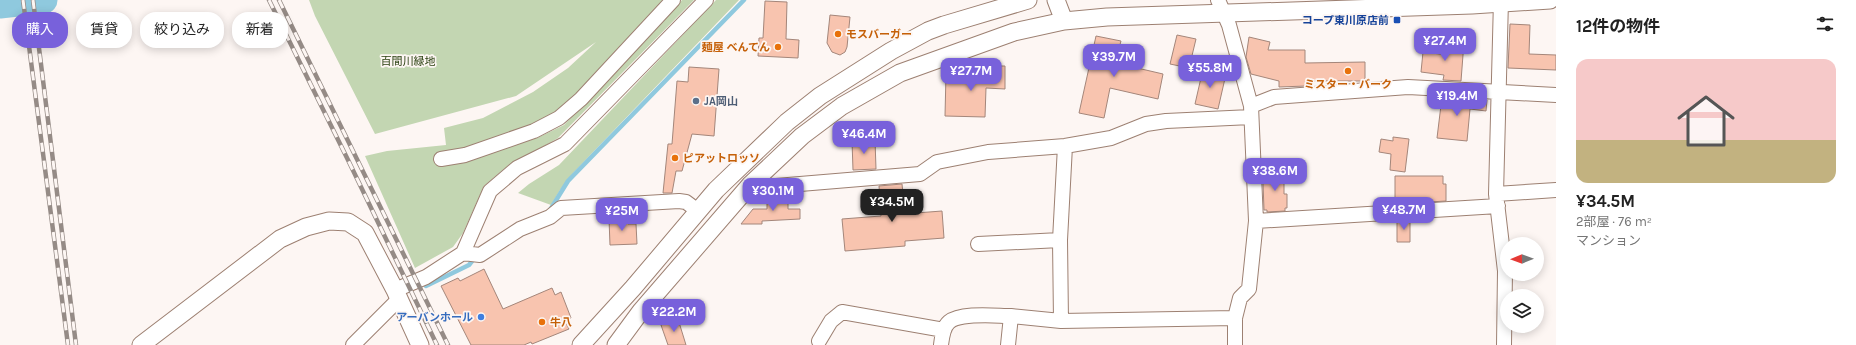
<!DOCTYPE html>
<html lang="ja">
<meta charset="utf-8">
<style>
body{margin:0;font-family:Karla,"Noto Sans JP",sans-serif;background:#f2f2f2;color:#222;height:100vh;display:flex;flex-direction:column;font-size:15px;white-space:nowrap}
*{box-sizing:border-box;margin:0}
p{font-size:13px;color:#767676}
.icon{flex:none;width:22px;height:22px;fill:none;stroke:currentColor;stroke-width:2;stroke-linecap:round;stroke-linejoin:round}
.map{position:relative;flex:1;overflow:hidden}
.panel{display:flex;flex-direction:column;background:#fff;width:300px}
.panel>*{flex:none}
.guide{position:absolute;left:12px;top:12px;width:380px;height:36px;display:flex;gap:8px}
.needle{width:26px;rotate:269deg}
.tools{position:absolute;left:1500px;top:237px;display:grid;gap:8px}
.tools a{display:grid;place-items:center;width:44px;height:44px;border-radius:50%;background:#fff;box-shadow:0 2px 10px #0003;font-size:20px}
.price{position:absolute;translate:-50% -34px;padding:0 9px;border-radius:8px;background:#7861db;color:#fff;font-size:13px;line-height:26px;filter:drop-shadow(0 1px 2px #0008)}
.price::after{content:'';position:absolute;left:50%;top:24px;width:12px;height:9px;margin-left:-6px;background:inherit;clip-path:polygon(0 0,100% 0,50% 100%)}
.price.on{background:#222;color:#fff}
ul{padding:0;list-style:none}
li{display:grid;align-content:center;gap:8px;height:212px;padding:0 20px}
li span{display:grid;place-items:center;height:124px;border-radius:12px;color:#555}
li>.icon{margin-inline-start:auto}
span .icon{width:72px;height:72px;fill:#fffc;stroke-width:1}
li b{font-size:17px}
h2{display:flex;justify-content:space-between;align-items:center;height:48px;padding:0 20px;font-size:17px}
.chip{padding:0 14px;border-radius:16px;background:#fff;box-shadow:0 2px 10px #0003;font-size:14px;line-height:36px}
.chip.on{background:#7861db;color:#fff}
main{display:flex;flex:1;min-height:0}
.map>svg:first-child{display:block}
</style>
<main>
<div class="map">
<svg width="1556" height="345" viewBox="0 0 1556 345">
<rect width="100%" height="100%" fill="#fdf6f3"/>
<!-- green -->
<path fill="#c3d6b2" d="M309 0H668L579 95 556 114 470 160 537 138 564 125 682 0H694L558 138 504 169 484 186 463 233 453 247 415 268 365 156 387 151 446 145 444 128 483 118 533 92 568 68 596 42 516 96 375 134 315 16Z
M716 0H739L574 172 560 190 551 205 518 193 529 184 559 165Z"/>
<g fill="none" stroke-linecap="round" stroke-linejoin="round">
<!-- stream -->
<path stroke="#8fc9de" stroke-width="4.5" d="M550 210 568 181 744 0
M426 286 469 265 476 256"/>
<!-- river -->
<path stroke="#8fc9de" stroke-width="27" d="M0 5 44 0"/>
</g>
<!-- building -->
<path fill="#f8c4af" stroke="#a4867a" d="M765 1 787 2 786 39 799 40 798 58 758 56 759 38H763Z
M830 15 850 17 847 47 845 52 840 55 832 52 827 43Z
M1510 24 1530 25 1529 54 1556 55V70L1508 68Z
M1177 35 1196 39 1189 68 1170 64Z
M1096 36 1121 41 1119 48 1124 49 1120 64 1163 74 1158 99 1110 88 1104 118 1079 113Z
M1249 37 1270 42 1268 50H1305V63L1365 62V81H1306V86L1279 87V81L1251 74 1246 57Z
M1449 41 1464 42 1461 81 1443 80 1444 75 1421 72 1423 52 1448 55Z
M992 66H1005V89L986 88 985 117 945 116 946 74 991 75Z
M689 67 719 69 714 136 692 134 682 171H676L672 193H663L668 144H672L677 81 688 82Z
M1203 69 1226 74 1218 109 1195 104Z
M1442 97 1487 100 1486 111 1470 109 1467 141 1437 138Z
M1393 137 1409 139 1405 172 1390 170 1391 154 1379 152 1381 139 1393 141Z
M875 140 876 169 853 170 852 141Z
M1266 170H1284V194H1287V208H1285V211L1267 212V210H1264L1263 183H1267Z
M1395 176H1443V184H1446V201L1395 204Z
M902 184 903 194 915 193 916 213 942 211 944 238 905 241V246L845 251 842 219 881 216 879 186Z
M788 197V209H800V219L762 221V224H741L753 209H767V198Z
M609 219H628V224H636L637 244 610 245Z
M1410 220V242H1397V221Z
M484 269 503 309 552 288 555 295 561 292 571 318 565 321 569 329 532 344 531 342 524 345H471L441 286 458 278 460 281Z
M678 319 686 345H668L661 325Z"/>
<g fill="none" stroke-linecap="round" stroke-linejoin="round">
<!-- minor casing -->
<g stroke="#9d8072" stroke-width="16">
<path id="minor" d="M1218 0 1229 25 1251 106 1256 221 1249 289 1240 298 1235 318V345
M1501 0 1496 194 1505 271 1504 345
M1251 106 1274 97 1408 87 1556 95
M441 159 465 155 534 131 559 118 581 99 673 0
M750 185 764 187 920 174 937 162 988 152 1065 146 1111 138 1146 124 1166 121 1251 117
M1496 194 1556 190
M1256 221 1498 206
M978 244 1060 240
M463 253 480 255 520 229 550 217 561 208 679 201 686 202 698 211
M395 290 426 277 463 253 490 191 517 168 565 144 706 0
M1061 321 1060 240 1065 146
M819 341 831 321 842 312 944 330
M353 345 399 299
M941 345C942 337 943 327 949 322 961 312 996 316 1011 316
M1008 345 1011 316 1061 321 1235 318"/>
</g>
<!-- tertiary casing -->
<g stroke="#9d8072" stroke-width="19">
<path id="tertiary" d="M1056 0 1064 21
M141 345 280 239 306 227 329 221 348 222 365 233 395 290 420 345
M581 345 633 288 716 190 787 122 820 96 891 51 928 31 944 25 1028 0
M616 345 641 311 750 185 802 136 842 106 900 73 1014 32 1064 21 1107 17 1472 5 1550 0"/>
</g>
<!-- minor -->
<use href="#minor" stroke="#fff" stroke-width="14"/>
<!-- tertiary -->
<use href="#tertiary" stroke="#fff" stroke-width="17"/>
<!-- rail casing -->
<g stroke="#958b86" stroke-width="4.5">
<path id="rail" d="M23 0 68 345
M33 0 76 345
M269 0 349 162 437 345
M279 0 448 345"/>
</g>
<!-- rail -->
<use href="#rail" stroke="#fdf6f3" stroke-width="3" stroke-dasharray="9" stroke-linecap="butt"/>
</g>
<!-- markers -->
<rect fill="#1a4fb4" stroke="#fdf6f3" stroke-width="1.5" x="1393" y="16" width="8" height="8" rx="2"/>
<g fill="#e8710a" stroke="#fdf6f3" stroke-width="1.5">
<circle cx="838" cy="34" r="4"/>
<circle cx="778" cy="47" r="4"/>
<circle cx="1348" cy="71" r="4"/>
<circle cx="675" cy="158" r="4"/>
<circle cx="542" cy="322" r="4"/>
</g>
<circle fill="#5c6f8a" stroke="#fdf6f3" stroke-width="1.5" cx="696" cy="101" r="4"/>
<circle fill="#3f7fe0" stroke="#fdf6f3" stroke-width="1.5" cx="481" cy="317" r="4"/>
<g text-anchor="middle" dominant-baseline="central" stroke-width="3.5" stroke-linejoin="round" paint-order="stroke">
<!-- transit labels -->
<g font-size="11" font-weight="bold" fill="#164399" stroke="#fdf6f3" text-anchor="end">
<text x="1389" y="20">コープ東川原店前</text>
</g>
<!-- food labels -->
<g font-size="11" font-weight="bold" fill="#c56008" stroke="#fdf6f3" text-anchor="start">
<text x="846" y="34">モスバーガー</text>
<text x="770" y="47" text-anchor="end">麺屋 べんてん</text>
<text x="1348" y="84" text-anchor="middle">ミスター・バーク</text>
<text x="683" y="158">ピアットロッソ</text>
<text x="550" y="322">牛八</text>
</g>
<!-- park labels -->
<g font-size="11" fill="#2a4010" stroke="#fdf6f3">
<text x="408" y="61">百間川緑地</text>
</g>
<!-- service labels -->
<g font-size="11" font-weight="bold" fill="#4e5e75" stroke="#fdf6f3" text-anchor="start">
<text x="704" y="101">JA岡山</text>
</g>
<!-- shop labels -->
<g font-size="11" font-weight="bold" fill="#366cbe" stroke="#fdf6f3" text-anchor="end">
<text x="473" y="317">アーバンホール</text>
</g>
</g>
</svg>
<div class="tools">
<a><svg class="needle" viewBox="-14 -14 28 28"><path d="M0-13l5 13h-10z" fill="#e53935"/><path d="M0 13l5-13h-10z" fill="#767676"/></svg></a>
<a><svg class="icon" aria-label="layers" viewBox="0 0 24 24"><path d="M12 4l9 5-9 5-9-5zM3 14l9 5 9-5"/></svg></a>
</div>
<b class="price" style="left:1445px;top:62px">¥27.4M</b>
<b class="price" style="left:1114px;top:78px">¥39.7M</b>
<b class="price" style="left:1210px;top:89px">¥55.8M</b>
<b class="price" style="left:971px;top:92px">¥27.7M</b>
<b class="price" style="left:1457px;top:117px">¥19.4M</b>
<b class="price" style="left:864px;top:155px">¥46.4M</b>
<b class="price" style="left:1275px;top:192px">¥38.6M</b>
<b class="price" style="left:773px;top:212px">¥30.1M</b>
<b class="price on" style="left:892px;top:223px">¥34.5M</b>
<b class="price" style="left:1404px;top:231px">¥48.7M</b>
<b class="price" style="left:622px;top:232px">¥25M</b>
<b class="price" style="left:674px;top:333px">¥22.2M</b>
<div class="guide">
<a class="chip on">購入</a>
<a class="chip">賃貸</a>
<a class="chip">絞り込み</a>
<a class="chip">新着</a>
</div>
</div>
<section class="panel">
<h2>12件の物件<svg class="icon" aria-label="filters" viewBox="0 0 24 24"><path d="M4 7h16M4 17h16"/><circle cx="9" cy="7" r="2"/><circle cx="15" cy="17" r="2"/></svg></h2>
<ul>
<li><span style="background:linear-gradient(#f6c9c9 65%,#c2b280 0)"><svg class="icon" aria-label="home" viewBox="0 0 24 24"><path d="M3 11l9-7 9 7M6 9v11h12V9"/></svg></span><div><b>¥34.5M</b><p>2部屋 · 76 m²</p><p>マンション</p></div></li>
</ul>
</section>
</main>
